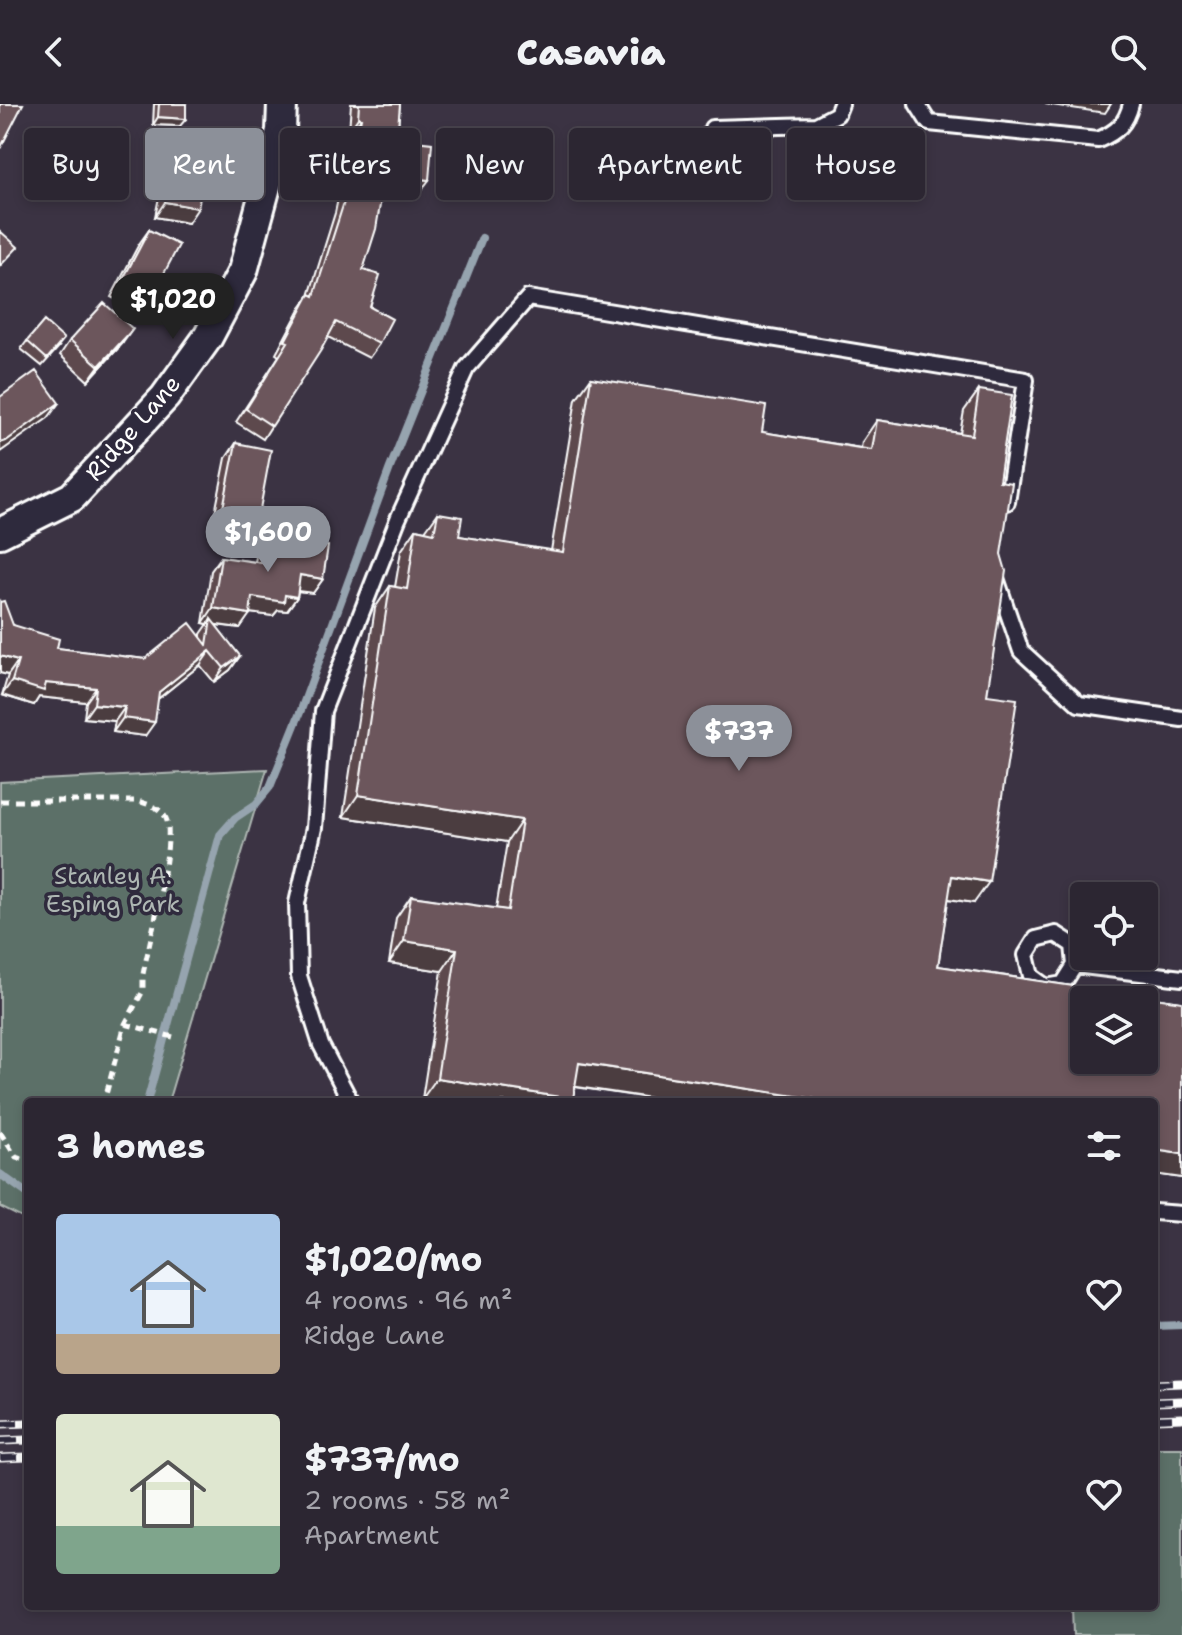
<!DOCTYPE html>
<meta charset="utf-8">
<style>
body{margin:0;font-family:"Shantell Sans",sans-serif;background:#342e3a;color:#f1f3f6;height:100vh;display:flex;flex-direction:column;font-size:30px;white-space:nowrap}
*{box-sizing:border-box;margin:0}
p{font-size:26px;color:#a6a5ac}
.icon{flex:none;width:44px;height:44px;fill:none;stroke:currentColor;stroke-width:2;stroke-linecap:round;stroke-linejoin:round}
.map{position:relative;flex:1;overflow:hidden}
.sheet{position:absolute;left:24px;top:994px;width:1134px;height:512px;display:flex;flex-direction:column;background:#2c2632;border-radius:8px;box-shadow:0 4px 12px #0003,0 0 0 2px #48434d}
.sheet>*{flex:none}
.top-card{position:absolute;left:24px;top:24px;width:1134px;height:72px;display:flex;gap:16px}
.buttons{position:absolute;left:1070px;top:778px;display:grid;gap:16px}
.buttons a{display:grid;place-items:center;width:88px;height:88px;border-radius:8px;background:#2c2632;box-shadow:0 4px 12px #0003,0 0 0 2px #48434d;font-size:40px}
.price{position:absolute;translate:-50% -68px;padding:0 18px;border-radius:28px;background:#8c9099;color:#fff;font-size:26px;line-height:52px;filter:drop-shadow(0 2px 4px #0008)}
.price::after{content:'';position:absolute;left:50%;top:48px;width:24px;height:18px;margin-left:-12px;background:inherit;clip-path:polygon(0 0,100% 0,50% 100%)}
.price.selected{background:#222;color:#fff}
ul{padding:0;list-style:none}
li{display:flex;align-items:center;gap:24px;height:200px;padding:0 32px}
li span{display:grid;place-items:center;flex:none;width:224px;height:160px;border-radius:8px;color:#555}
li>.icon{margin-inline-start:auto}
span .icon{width:96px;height:96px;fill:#fffc;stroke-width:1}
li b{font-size:34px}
h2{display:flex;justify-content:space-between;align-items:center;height:96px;padding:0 32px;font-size:34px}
.pill{padding:0 28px;border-radius:8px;background:#2c2632;box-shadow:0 4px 12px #0003,0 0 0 2px #48434d;font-size:28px;line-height:72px}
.pill.selected{background:#8c9099;color:#fff}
header{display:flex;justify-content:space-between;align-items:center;height:104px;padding:0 32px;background:#2c2632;font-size:36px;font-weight:800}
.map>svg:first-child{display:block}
</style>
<header><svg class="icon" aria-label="back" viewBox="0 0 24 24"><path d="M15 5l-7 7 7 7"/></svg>Casavia<svg class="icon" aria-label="search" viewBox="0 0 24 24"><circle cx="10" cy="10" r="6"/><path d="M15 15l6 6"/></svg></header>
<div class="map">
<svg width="1182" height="1531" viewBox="0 0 1182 1531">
<rect width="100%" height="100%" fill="#3b3343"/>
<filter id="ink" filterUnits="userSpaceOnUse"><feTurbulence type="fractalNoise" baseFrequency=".0125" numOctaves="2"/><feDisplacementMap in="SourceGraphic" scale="16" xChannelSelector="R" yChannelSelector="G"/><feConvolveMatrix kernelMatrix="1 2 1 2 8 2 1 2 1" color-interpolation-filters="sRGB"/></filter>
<g filter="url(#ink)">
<!-- green -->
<path fill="#5c6f67" stroke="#aeb7b3" stroke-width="2" d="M267 665 168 998H28V1117L0 1103V678Z
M1154 1344H1182V1531H1073L1072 1502H1154Z"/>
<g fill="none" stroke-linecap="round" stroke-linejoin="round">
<!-- stream -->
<path stroke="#96a4af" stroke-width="8" d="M147 998 220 731 235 714 256 700 270 683 301 606 390 364 482 134
M0 1070 28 1090
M1154 1222 1182 1221"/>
<!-- lane casing -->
<g stroke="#fff" stroke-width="20">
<path id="lane" d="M917 0 929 19 1098 36C1117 28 1126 20 1131 0
M712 24 816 21 837 10 841 0
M996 474 1021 547 1079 600 1182 615
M1056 830 1073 841 1075 861 1063 880 1046 883 1031 872 1026 851 1036 835Z
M1075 861 1182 874
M351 998 321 941 299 872 297 799 314 724 323 607 398 415 466 265 528 194 1026 276 1007 398
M1154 1108 1182 1110"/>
</g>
<!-- street casing -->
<g stroke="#fff" stroke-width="34">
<path id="street" d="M0 429 72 393 165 293 208 233 243 167 281 27 282 0"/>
</g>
<!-- path -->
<path stroke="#fff" stroke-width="5" stroke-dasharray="8 6" stroke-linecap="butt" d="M0 697H138C150 701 163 704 167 717 174 742 149 840 143 870V887L125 920 104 998
M125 920 173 933
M0 1028 16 1053 28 1057"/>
<!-- lane -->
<use href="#lane" stroke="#2f2a3d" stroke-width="14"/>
<!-- street -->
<use href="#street" stroke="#2f2a3d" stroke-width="28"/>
<!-- rail casing -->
<g stroke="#fff" stroke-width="9">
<path id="rail" d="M1154 1280 1182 1279
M1154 1298 1182 1297
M1154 1315 1182 1314
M0 1320 28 1319
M0 1337 28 1336
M0 1354 28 1353"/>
</g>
<!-- rail -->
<use href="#rail" stroke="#2f2a3d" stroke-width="6" stroke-dasharray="18" stroke-linecap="butt"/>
</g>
<!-- wall -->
<path fill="#5d4a4e" stroke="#fff" stroke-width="2" d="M154 0H186L180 22 153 21Z
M351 0H400L397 35 419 89 383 85 363 166 379 240 369 254 328 233 263 335 236 318 279 252 276 250 301 203 309 192 335 109 352 27H349Z
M177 39 188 119 155 113 167 53Z
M149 126 151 194 141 209 111 193 139 140Z
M70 236 122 240 88 277 60 251Z
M27 237 59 243 42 262 21 245Z
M591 274 762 328 861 344 862 338 877 316 960 329 964 307 979 286 999 377 1001 450 987 591 974 799 948 795 938 862 1182 898V1074L575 983 571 998H439L422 995 442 867 389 859 396 814 411 792 496 805 507 738 343 713 375 504 390 482 395 483 401 447 416 425 425 427 438 409 459 432 551 447 576 295Z
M236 339 247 431 212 424 226 354Z
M267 432 323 475 313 489 298 487 297 493 287 507 278 506 273 512 250 509 240 524 215 521 240 552 230 566 214 578 200 561 158 595 145 632 113 628 115 617 84 614 86 598 39 593 34 601 2 591 8 571 0 569V498L13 521 57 544 145 555 201 533V530L208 520 203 519 211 467 221 453 255 458 257 447Z"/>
<!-- shaded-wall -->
<path fill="#4c3c40" stroke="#fff" stroke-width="2" d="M1045 0H1111L1105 9Z
M158 13 186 15 180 22 153 21Z
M358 14H361L352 27H349Z
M385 71 429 76 419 89 375 85Z
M165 98 198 104 188 119 155 113Z
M133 225 122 240 88 277 99 262Z
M59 299 48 314 0 348V339Z
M222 409 258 416 247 431 212 424Z
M300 471 323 475 313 489 290 486Z
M285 491 297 493 287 507 278 506 273 512 242 508 252 493Z
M213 504 250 510 240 524 210 520 211 515 208 520 203 519Z
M210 547 200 561 149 602 159 588Z
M0 552 18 557 8 571 0 569Z
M240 552 230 566 214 578 224 564Z
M12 577 46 579 96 584 86 598 39 593 34 601 2 591Z
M94 600 125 603 115 617 84 614Z
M123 614 155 618 145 632 113 628Z
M358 691 522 716 507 738 343 713Z
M952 772 989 778 974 799 937 793Z
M404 837 457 845 442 867 389 859Z
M579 959 835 998H677L564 981Z
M437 974 573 995 571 998H439L422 995Z
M1154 1046 1182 1050V1074L1154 1070Z"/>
<!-- building -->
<path fill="#6c565b" stroke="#fff" stroke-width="2" fill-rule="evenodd" d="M0 0H23L0 45Z
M159 0H186V15L158 13Z
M359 0H400L397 35 432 39 429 76 385 71 376 125 363 166 380 171 370 203 392 215 379 240 336 218 321 246 272 322 246 305 288 238 285 237 310 190 314 192 345 95 361 14H358Z
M177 39 209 45 198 104 165 98Z
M149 126 179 141 151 194 121 179Z
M0 127 18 143 0 162Z
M104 199 133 225 99 262 70 236Z
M44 217 64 235 47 255 27 237Z
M36 267 59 299 6 337 0 339V293Z
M591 274 766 302 762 328 872 346 877 316 972 331 979 286 1012 291 999 377 1012 379 1001 450 1006 467 987 591 1017 595 989 778 952 772 938 862 1182 898V1050L1154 1046V998H835L579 959 573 995 437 974 457 845 404 837 411 792 508 806 522 716 358 691 390 482 407 485 416 425 434 429 438 409 462 413 459 432 563 448ZM1084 896H1144V956H1084Z
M236 339 271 346 258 416 222 409Z
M267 432 328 442 323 475 300 471 297 493 285 491 284 498 252 493 250 510 213 504 221 453 263 459Z
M4 497 13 521 59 535 57 544 145 555 190 519 207 541 211 515 240 552 224 564 210 547 159 588 155 618 123 614 125 603 94 600 96 584 46 579 44 587 12 577 18 557 0 552V498Z"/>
</g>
<g text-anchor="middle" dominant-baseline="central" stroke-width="7" stroke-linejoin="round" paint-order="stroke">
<!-- street labels -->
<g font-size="24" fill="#fff" stroke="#2f2a3d">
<text transform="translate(133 324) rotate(-49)">Ridge Lane</text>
</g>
<!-- park labels -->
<g font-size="24" fill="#aeb7b3" stroke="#2f2a3d">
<text x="113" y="772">Stanley A.<tspan x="113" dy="28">Esping Park</tspan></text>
</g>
</g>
</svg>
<div class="buttons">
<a><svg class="icon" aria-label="locate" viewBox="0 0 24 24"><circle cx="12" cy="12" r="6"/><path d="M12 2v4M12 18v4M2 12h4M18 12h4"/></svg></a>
<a><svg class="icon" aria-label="layers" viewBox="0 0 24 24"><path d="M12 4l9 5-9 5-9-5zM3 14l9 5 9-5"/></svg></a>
</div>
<b class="price selected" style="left:173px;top:237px">$1,020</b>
<b class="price" style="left:268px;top:470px">$1,600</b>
<b class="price" style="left:739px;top:669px">$737</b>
<div class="top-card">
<a class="pill">Buy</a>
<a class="pill selected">Rent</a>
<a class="pill">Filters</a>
<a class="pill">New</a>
<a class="pill">Apartment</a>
<a class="pill">House</a>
</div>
<section class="sheet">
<h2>3 homes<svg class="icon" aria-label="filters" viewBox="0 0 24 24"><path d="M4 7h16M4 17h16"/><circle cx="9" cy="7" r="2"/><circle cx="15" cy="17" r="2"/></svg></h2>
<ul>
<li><span style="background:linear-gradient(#a9c7e8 75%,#b9a48a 0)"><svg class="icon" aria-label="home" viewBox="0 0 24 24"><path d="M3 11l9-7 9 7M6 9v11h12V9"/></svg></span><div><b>$1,020/mo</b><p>4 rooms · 96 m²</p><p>Ridge Lane</p></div><svg class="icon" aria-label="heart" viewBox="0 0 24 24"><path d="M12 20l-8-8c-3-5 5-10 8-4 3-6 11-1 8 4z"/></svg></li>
<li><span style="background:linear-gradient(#dfe7d0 70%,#7fa58c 0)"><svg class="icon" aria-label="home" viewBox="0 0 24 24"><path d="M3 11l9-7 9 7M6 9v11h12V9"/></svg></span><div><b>$737/mo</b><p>2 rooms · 58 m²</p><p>Apartment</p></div><svg class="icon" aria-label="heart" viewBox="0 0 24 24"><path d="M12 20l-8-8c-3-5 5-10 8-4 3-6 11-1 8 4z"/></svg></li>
</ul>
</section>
</div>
